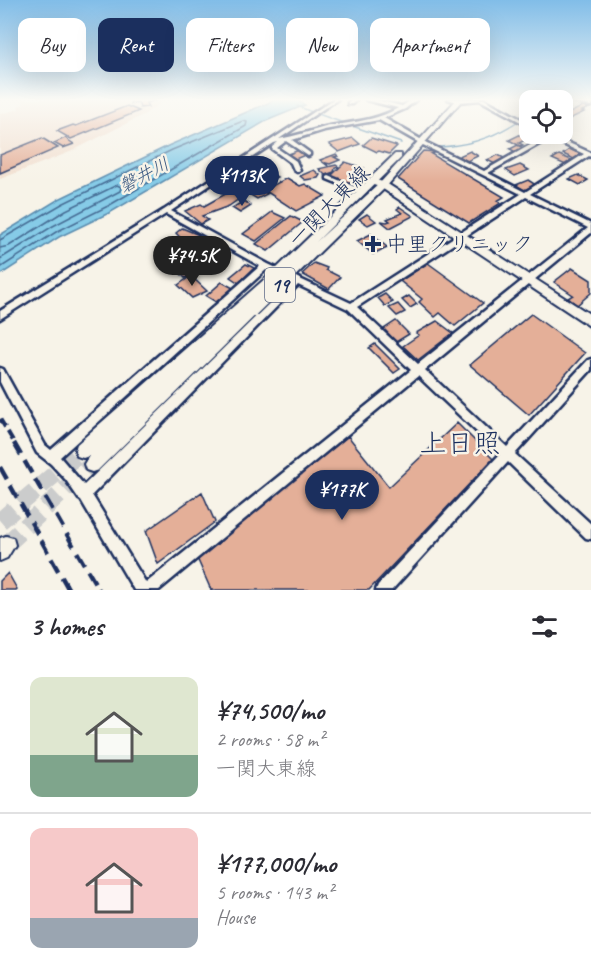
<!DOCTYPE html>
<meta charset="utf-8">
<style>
body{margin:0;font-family:Caveat,"Klee One",sans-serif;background:#f2f2f3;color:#2b2b33;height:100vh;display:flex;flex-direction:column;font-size:22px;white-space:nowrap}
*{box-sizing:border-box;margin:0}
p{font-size:20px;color:#7c7c81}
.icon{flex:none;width:33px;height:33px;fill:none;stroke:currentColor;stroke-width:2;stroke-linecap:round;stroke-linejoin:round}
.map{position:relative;height:590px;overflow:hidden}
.sheet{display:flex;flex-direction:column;background:#fff;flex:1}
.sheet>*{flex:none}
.hud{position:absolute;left:18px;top:18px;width:555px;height:54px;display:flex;gap:12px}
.buttons{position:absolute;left:519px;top:90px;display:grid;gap:12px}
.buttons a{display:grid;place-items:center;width:54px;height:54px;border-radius:12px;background:#fff;box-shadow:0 6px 24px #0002;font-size:30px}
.price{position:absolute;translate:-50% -51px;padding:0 14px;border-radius:21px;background:#1b2f5e;color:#fff;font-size:20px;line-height:39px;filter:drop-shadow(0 2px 3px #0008)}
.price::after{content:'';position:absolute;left:50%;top:36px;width:18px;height:14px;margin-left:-9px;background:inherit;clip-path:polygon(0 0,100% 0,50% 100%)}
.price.active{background:#222;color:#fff}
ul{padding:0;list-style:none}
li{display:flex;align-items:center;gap:18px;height:150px;padding:0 30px}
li+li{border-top:2px solid #e1e1e2}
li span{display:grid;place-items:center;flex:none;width:168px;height:120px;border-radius:12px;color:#555}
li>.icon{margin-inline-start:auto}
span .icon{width:72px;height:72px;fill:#fffc;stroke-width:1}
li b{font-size:26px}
h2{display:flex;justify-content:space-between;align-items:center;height:72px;padding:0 30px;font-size:26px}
.chip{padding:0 21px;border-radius:12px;background:#fff;box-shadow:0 6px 24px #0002;font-size:21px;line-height:54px}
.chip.active{background:#1b2f5e;color:#fff}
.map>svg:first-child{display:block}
</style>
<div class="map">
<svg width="591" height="590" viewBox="0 0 591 590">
<rect width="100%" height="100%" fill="#f7f3e8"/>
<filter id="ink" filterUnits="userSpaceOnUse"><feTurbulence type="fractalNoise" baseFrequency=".0167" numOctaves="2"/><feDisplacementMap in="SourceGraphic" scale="12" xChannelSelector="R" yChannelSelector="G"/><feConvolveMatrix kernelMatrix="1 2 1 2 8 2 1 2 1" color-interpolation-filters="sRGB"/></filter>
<g filter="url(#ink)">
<!-- built -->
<path fill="#f1dfd0" d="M23 99H167L145 114 70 152 0 179V114L19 109 18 106 23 104Z"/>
<!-- water -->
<path fill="#86cbe7" stroke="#5b8db0" stroke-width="1.5" d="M274 99H301L300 102 305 105 266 121 111 212 59 237 0 275V235L59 199 170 145 268 103Z"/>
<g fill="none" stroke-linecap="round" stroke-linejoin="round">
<!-- shore -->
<path stroke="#466d95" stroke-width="1.5" d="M0 240 62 204 172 150 243 121 247 122 246 126 108 206 56 232 0 268
M0 248 9 246 66 210 117 185 121 187 120 191 53 226 0 259"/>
<!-- stream -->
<path stroke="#5b8db0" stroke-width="1.5" d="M548 100 551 99
M297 106 312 112
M318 114 401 143
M440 147C476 145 501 134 530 113"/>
</g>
<!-- building -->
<path fill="#e4af98" stroke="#1b2f5e" stroke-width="1.5" d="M132 99H161L146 103 148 107 140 108 138 102 130 104Z
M127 106 139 111 71 139 57 131 73 125 76 126Z
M583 106 589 108 582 111 584 112 565 121 562 120V117Z
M521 134 529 138 519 143 523 145 519 146 526 149 518 153 510 149 518 145 509 140Z
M42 138 58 148 0 173V155Z
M65 138 74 144 63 148 54 143Z
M353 138 360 144 339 152 329 144Z
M371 138 397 146 389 154 379 151 377 152 363 145Z
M570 149 576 152H583L574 159 563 154Z
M299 150 305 155 293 160 286 155Z
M423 151 436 152 431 154 504 197 497 201 501 203 469 223 398 179Z
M470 151 478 156 467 161 459 156Z
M336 154 338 156 334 157 340 160 330 164 326 163 328 166 320 160Z
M498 155 506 159 495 164 487 160Z
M559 155 574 161 568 166 552 159Z
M345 162 364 168 350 183 331 176Z
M336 165 339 167 335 168 334 172 325 175 319 169Z
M520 165 529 170 515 176 506 170Z
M314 170 320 175 318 178 305 180 300 176Z
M267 171 277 177 261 185 251 178Z
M578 175 588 180 580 185 569 179Z
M232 176 244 183 250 180 259 185 246 192 240 191 224 180Z
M287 178 300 186 305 184 325 196 296 211 264 190Z
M528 180 536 185 524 190 516 185Z
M260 189 267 194 257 199 249 194Z
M229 192 239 199 229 206 202 216 208 220 201 224 185 211 201 204 204 206Z
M244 201 251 206 240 213 232 208Z
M400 207 413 216 390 228 381 221 387 222 390 221 387 219 402 213 397 209Z
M272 212 285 218 256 241 243 234Z
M367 214 376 221 368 225 359 219Z
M291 216 303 222 268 251 256 244Z
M182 228 199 235 186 244 176 233Z
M371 234 387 247 373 254 357 241Z
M218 246 229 255 208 267 198 257Z
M198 261 204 267 185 278 179 272Z
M314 263 327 268 326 270 340 277 329 289 302 274Z
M428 263 483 303 455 326 440 313 435 317 419 302 422 299 400 281Z
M246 264 254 268 239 283 230 277Z
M572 268 591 280V293L577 305 568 298 573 295 554 282Z
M191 276 207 291 192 298 178 285Z
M222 282 233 288 216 302 206 296Z
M385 294 393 302 385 306 378 298Z
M409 296 417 304 410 308 402 300Z
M398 304 405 312 397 316 389 308Z
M531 314 585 353 529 415 470 365Z
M396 321 409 334 396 342 384 329Z
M437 321 453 333 418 360 403 346 419 335 416 333Z
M375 344 400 369 394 373 369 348Z
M457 423 493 459 369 590H211L197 558 348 436 389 487Z
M202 492 215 522 158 564 146 531Z
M8 573 17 589 16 590H0V581Z"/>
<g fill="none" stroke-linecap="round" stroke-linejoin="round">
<!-- primary-tunnel -->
<path stroke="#cbcccc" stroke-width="18" stroke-dasharray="18 9" stroke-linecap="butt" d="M0 521 83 450
M6 545 92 464"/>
<!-- street casing -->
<g stroke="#1b2f5e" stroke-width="5">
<path id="street" d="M334 99H338L279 139C295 136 310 131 325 127 350 122 376 121 398 108L366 100V99H372L402 106 413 99H417L405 109 384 118 427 143 484 171 546 136 544 134H549L591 153V157L589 156 530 194 591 224V233L425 370 507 447 588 360 591 359V370L515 454 591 524V539L586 538 508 462 392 590H376L378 585 500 454 418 376 159 590H134L81 500 79 499 66 480 51 464 37 453 0 382V368L3 369 45 445 51 450 260 266 166 214 0 319V311L164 210ZM379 120 423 145 521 194 351 303 268 264 171 211 274 143 278 142 272 147V149L291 163 294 170 297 172 300 170 296 161 277 148 286 141 308 156 310 155V153L292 140 324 130ZM550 138 584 154 525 192 488 173ZM526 197 588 228 418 364 357 307ZM266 270 291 282 84 485 60 457ZM298 285 348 309 411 370 146 583 92 495Z
M353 99H357L352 104H348V102Z
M448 99H484L530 124V127L480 100 458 102Z
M564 99H570L591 104V106Z
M329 176 365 191 366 192 363 194 361 193 327 179V177Z"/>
</g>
<!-- secondary casing -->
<g stroke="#1b2f5e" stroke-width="4">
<path id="secondary" d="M373 179 386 183 591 315V327L380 187 370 184V180Z"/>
</g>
<!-- primary casing -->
<g stroke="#1b2f5e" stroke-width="4">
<path id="primary" d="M457 99H463L386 187 98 470 92 472 86 470 84 464 89 456 83 458 77 456 75 450 77 444 275 270 395 154H401V158L316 242 380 183Z
M6 536 13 538 15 545 7 558 0 561V538Z"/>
</g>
<!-- street -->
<use href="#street" fill="#f7f3e8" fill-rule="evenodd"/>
<!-- secondary -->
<use href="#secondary" fill="#f7f3e8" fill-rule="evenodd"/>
<!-- primary -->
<use href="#primary" fill="#f7f3e8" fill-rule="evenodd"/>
<!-- rail-far1 -->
<path stroke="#1b2f5e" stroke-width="4" stroke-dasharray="10 5" stroke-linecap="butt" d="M0 419 15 444"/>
<!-- rail -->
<path stroke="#1b2f5e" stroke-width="4.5" stroke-dasharray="14 7" stroke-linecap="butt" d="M14 443 99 590
M0 467 69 590"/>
</g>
</g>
<!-- sky -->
<linearGradient id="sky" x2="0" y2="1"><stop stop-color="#81bde8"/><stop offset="0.55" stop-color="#fbfaf5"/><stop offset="1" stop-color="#fbfaf5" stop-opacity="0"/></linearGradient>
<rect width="591" height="181" fill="url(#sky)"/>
<!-- markers -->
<path fill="#1b2f5e" stroke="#f7f3e8" stroke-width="2" d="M370 235h6v6h6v6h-6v6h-6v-6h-6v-6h6z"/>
<g text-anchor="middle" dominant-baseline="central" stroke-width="5" stroke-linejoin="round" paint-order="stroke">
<!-- far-water labels -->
<g font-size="18" font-style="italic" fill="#365680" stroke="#f7f3e8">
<text transform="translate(144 175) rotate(-28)">磐井川</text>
</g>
<!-- shield labels -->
<rect fill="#f7f3e8" stroke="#5d6a87" stroke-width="1.5" x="265" y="268" width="30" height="34" rx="4.5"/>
<g font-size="20" font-weight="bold" fill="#1b2f5e">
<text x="280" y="285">19</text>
</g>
<!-- street labels -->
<g font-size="21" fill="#1b2f5e" stroke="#f7f3e8">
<text transform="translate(329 206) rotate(-45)">一関大東線</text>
</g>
<!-- poi labels -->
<g font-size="21" fill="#1b2f5e" stroke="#f7f3e8" text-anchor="start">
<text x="386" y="244">中里クリニック</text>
</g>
<!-- near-neighbourhood labels -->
<g font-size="27" fill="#1b2f5e" stroke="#f7f3e8">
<text x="460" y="443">上日照</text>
</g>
</g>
</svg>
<div class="buttons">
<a><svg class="icon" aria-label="locate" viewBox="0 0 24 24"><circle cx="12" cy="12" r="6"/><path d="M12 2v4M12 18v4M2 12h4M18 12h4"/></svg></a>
</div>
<b class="price" style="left:242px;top:207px">¥113K</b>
<b class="price active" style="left:192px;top:287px">¥74.5K</b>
<b class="price" style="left:342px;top:521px">¥177K</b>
<div class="hud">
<a class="chip">Buy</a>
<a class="chip active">Rent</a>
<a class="chip">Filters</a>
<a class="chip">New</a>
<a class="chip">Apartment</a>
</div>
</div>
<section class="sheet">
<h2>3 homes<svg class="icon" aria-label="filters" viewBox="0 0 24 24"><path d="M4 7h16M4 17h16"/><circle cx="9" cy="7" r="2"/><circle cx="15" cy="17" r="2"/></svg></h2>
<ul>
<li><span style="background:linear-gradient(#dfe7d0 65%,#7fa58c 0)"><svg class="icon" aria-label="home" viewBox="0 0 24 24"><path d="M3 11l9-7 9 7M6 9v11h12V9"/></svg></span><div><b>¥74,500/mo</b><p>2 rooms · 58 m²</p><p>一関大東線</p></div></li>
<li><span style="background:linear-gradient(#f6c9c9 75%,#9aa5b1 0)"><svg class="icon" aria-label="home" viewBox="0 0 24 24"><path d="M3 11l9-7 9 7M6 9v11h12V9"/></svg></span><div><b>¥177,000/mo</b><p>5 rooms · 143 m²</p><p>House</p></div></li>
</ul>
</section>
